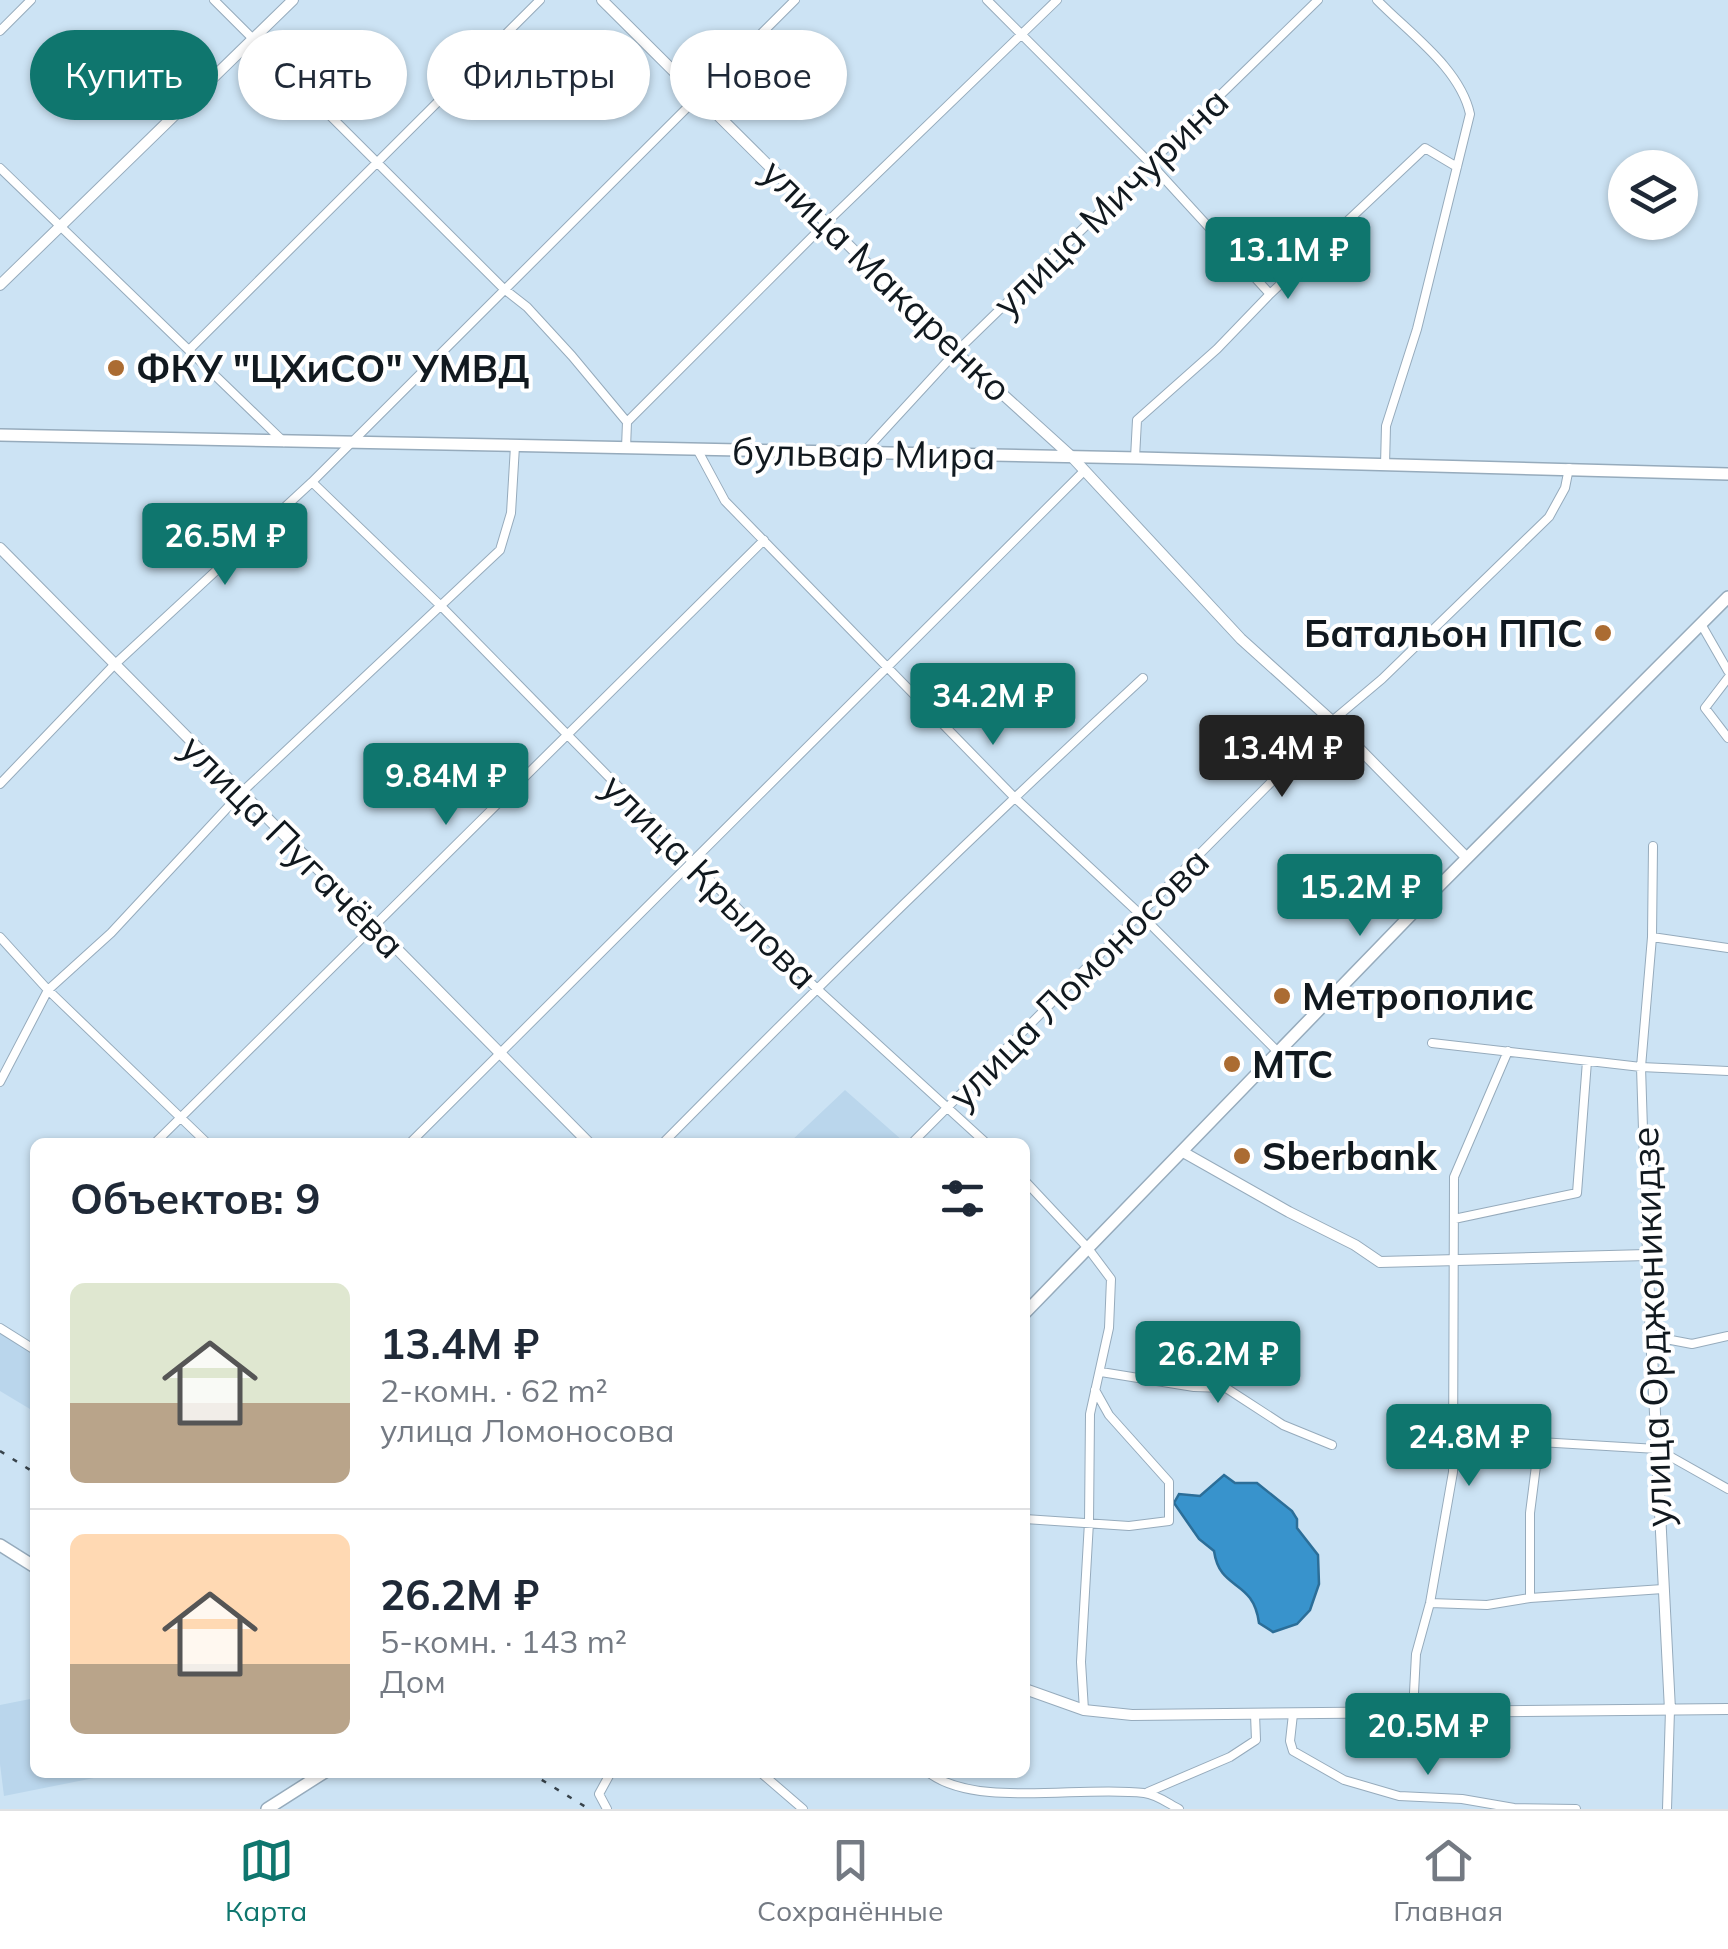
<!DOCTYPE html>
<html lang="ru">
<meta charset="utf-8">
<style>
body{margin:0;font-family:Mulish,sans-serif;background:#f6f6f7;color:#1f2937;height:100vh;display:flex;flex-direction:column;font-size:38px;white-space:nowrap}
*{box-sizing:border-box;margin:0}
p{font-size:32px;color:#747a83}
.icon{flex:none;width:55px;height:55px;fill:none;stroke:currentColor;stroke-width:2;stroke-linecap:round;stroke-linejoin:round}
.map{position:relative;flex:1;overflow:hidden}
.panel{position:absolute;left:30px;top:1138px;width:1000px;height:640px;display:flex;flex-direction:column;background:#fff;border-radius:15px;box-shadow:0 2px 8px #0004}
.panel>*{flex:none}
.hud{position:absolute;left:30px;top:30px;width:1000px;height:90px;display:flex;gap:20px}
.tools{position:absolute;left:1608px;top:150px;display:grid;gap:20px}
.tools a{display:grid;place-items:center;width:90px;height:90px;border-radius:50%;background:#fff;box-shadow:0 2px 8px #0004;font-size:50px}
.price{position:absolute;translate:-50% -85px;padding:0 22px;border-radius:10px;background:#0f766e;color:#fff;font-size:32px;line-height:65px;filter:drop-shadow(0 2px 5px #0008)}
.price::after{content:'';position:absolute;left:50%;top:60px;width:30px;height:22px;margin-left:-15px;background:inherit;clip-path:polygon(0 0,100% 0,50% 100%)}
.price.on{background:#222;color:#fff}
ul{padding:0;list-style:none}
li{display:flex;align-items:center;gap:30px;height:250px;padding:0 40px}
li+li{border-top:2px solid #e0e1e3}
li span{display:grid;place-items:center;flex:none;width:280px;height:200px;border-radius:15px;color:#555}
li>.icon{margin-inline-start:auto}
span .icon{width:120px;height:120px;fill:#fffc;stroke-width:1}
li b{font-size:42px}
h2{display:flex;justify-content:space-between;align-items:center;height:120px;padding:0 40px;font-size:42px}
.pill{padding:0 35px;border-radius:45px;background:#fff;box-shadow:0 2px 8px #0004;font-size:35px;line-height:90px}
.pill.on{background:#0f766e;color:#fff}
.dock{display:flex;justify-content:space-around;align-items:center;height:140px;border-top:2px solid #e0e1e3;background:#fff;font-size:28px;color:#747a83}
.dock a{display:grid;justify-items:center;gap:5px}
.dock .on{color:#0f766e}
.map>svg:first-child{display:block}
</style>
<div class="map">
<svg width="1728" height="1809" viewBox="0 0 1728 1809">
<rect width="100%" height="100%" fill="#cce3f4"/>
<!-- built -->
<path fill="#bad6ec" d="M845 1090 903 1141 790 1142Z
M0 1333 35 1354V1412L0 1391Z
M35 1698V1772L96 1773 94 1778 4 1796 0 1764V1705Z"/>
<!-- water -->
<path fill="#3893cc" stroke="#2c6e98" stroke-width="2.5" d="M1224 1475 1235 1483H1257L1292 1511 1297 1519V1528L1318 1555 1319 1584 1310 1610 1297 1624 1273 1632 1259 1623C1253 1578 1220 1592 1214 1551L1199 1539 1174 1503 1179 1494 1200 1496Z"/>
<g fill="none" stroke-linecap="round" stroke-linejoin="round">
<!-- minor casing -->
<g stroke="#96abbc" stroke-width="10">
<path id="minor" d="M214 0 504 289 527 307 572 356 627 422
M795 0 312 482 441 606 816 988 985 1142
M987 0 1150 163 1270 294
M1377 0C1409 33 1460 68 1470 114L1417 329 1386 426 1385 465
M0 31 31 0
M0 168 284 442
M191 348 540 0
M626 448 627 422 826 223 1057 0
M697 449 725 501 1014 797 1141 915 1279 1053
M864 452 956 352 1318 0
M1135 458 1137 420 1217 349 1270 294 1425 148 1457 167
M1701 624 1728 671
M1728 678 1705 708 1728 738
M0 784 113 666 312 482
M0 937 48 990 206 1142
M1652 937 1728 948
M1432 1043 1641 1067 1728 1071
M0 1082 48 990 111 933 242 792 500 550 511 513 515 446
M156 1142 764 540
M411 1142 1084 471
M664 1142C820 984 979 829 1143 678
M913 1142 1332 721 1382 679 1549 517 1565 488 1569 468
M1025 1181 1087 1247 1111 1279 1109 1328 1090 1414 1089 1522 1081 1662 1084 1710
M1454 1219 1577 1193 1587 1061
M1647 1255 1641 1067 1652 937 1653 846
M0 1328 35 1350
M1650 1336 1692 1344 1728 1336
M1101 1372 1194 1387 1226 1388 1283 1425 1332 1445
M1539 1442 1530 1513V1598L1663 1589
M1455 1445 1539 1442 1657 1449 1728 1489
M1025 1519 1129 1526 1169 1521V1482L1109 1415 1095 1390
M1430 1603 1487 1605 1530 1598
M1413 1712 1416 1654 1430 1603 1453 1472 1454 1177 1508 1051
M1293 1714 1290 1741 1293 1751 1344 1780 1399 1796 1462 1799 1514 1808 1576 1809
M760 1772 803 1809
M928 1772C974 1809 1082 1785 1144 1793 1156 1794 1169 1804 1179 1809
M1148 1792 1230 1757 1256 1740 1255 1714
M607 1809 599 1794 611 1772
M1667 1809 1670 1710"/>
</g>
<!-- tertiary casing -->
<g stroke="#96abbc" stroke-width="12">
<path id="tertiary" d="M602 0 956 352 1072 457 1241 639 1332 721 1467 858
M0 285 293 0
M0 548 588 1142
M1183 1152 1289 1212 1355 1245 1380 1262 1647 1255 1670 1710
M1025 1689 1084 1710 1132 1715 1728 1709"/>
</g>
<!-- secondary casing -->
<g stroke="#96abbc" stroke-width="14">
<path id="secondary" d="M0 435 1139 458 1728 474
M1025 1313 1439 886 1728 597
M0 1545 35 1567
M267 1809 325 1772"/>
</g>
<!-- minor -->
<use href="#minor" stroke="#fff" stroke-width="8"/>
<!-- tertiary -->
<use href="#tertiary" stroke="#fff" stroke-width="10"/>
<!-- secondary -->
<use href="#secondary" stroke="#fff" stroke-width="11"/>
<!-- rail -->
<path stroke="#38434b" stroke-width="2.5" stroke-dasharray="5 10" stroke-linecap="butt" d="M0 1451 35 1473
M529 1772 589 1809"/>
</g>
<!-- markers -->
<g fill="#ab6c32" stroke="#fff" stroke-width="4">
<circle cx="116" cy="368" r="10"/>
<circle cx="1603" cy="633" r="10"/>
<circle cx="1282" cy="996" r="10"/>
<circle cx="1232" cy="1064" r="10"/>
<circle cx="1242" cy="1156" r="10"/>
</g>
<g text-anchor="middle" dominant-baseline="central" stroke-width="8" stroke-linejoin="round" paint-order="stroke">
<!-- street labels -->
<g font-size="38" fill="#11191f" stroke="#fff">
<text transform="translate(1110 202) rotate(-44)">улица Мичурина</text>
<text transform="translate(887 280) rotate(44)">улица Макаренко</text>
<text transform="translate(864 453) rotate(1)">бульвар Мира</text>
<text transform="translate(293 846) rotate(45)">улица Пугачёва</text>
<text transform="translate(710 881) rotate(45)">улица Крылова</text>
<text transform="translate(1078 978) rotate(-45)">улица Ломоносова</text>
<text transform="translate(1651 1327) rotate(-92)">улица Орджоникидзе</text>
</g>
<!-- poi labels -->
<g font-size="38" font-weight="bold" fill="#11191f" stroke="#fff" text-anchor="start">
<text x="136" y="368">ФКУ "ЦХиСО" УМВД</text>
<text x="1583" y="633" text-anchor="end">Батальон ППС</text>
<text x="1302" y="996">Метрополис</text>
<text x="1252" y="1064">МТС</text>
<text x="1262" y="1156">Sberbank</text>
</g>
</g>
</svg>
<div class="tools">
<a><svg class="icon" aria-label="layers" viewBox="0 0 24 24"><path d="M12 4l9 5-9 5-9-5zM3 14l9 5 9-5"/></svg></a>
</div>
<b class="price" style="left:1288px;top:302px">13.1M ₽</b>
<b class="price" style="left:225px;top:588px">26.5M ₽</b>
<b class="price" style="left:993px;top:748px">34.2M ₽</b>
<b class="price on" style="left:1282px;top:800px">13.4M ₽</b>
<b class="price" style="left:446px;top:828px">9.84M ₽</b>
<b class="price" style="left:1360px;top:939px">15.2M ₽</b>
<b class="price" style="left:1218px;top:1406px">26.2M ₽</b>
<b class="price" style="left:1469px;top:1489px">24.8M ₽</b>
<b class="price" style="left:1428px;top:1778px">20.5M ₽</b>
<div class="hud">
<a class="pill on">Купить</a>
<a class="pill">Снять</a>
<a class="pill">Фильтры</a>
<a class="pill">Новое</a>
</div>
<section class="panel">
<h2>Объектов: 9<svg class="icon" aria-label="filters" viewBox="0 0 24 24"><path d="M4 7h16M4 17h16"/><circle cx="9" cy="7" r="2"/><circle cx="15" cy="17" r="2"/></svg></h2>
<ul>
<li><span style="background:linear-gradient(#dfe7d0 60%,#b9a48a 0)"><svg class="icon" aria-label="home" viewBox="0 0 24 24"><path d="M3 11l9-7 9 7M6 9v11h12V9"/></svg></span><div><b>13.4M ₽</b><p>2-комн. · 62 m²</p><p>улица Ломоносова</p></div></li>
<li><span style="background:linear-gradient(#ffd9b3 65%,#b9a48a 0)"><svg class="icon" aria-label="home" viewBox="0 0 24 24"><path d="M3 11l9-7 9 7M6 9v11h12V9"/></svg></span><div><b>26.2M ₽</b><p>5-комн. · 143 m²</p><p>Дом</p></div></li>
</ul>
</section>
</div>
<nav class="dock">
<a class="on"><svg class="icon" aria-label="map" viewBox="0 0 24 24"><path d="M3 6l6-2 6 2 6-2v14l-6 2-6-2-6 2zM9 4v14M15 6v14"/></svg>Карта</a>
<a><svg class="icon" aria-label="saved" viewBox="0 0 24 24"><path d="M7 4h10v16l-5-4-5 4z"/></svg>Сохранённые</a>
<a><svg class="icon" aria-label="home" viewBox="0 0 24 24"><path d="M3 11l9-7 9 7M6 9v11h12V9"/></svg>Главная</a>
</nav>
